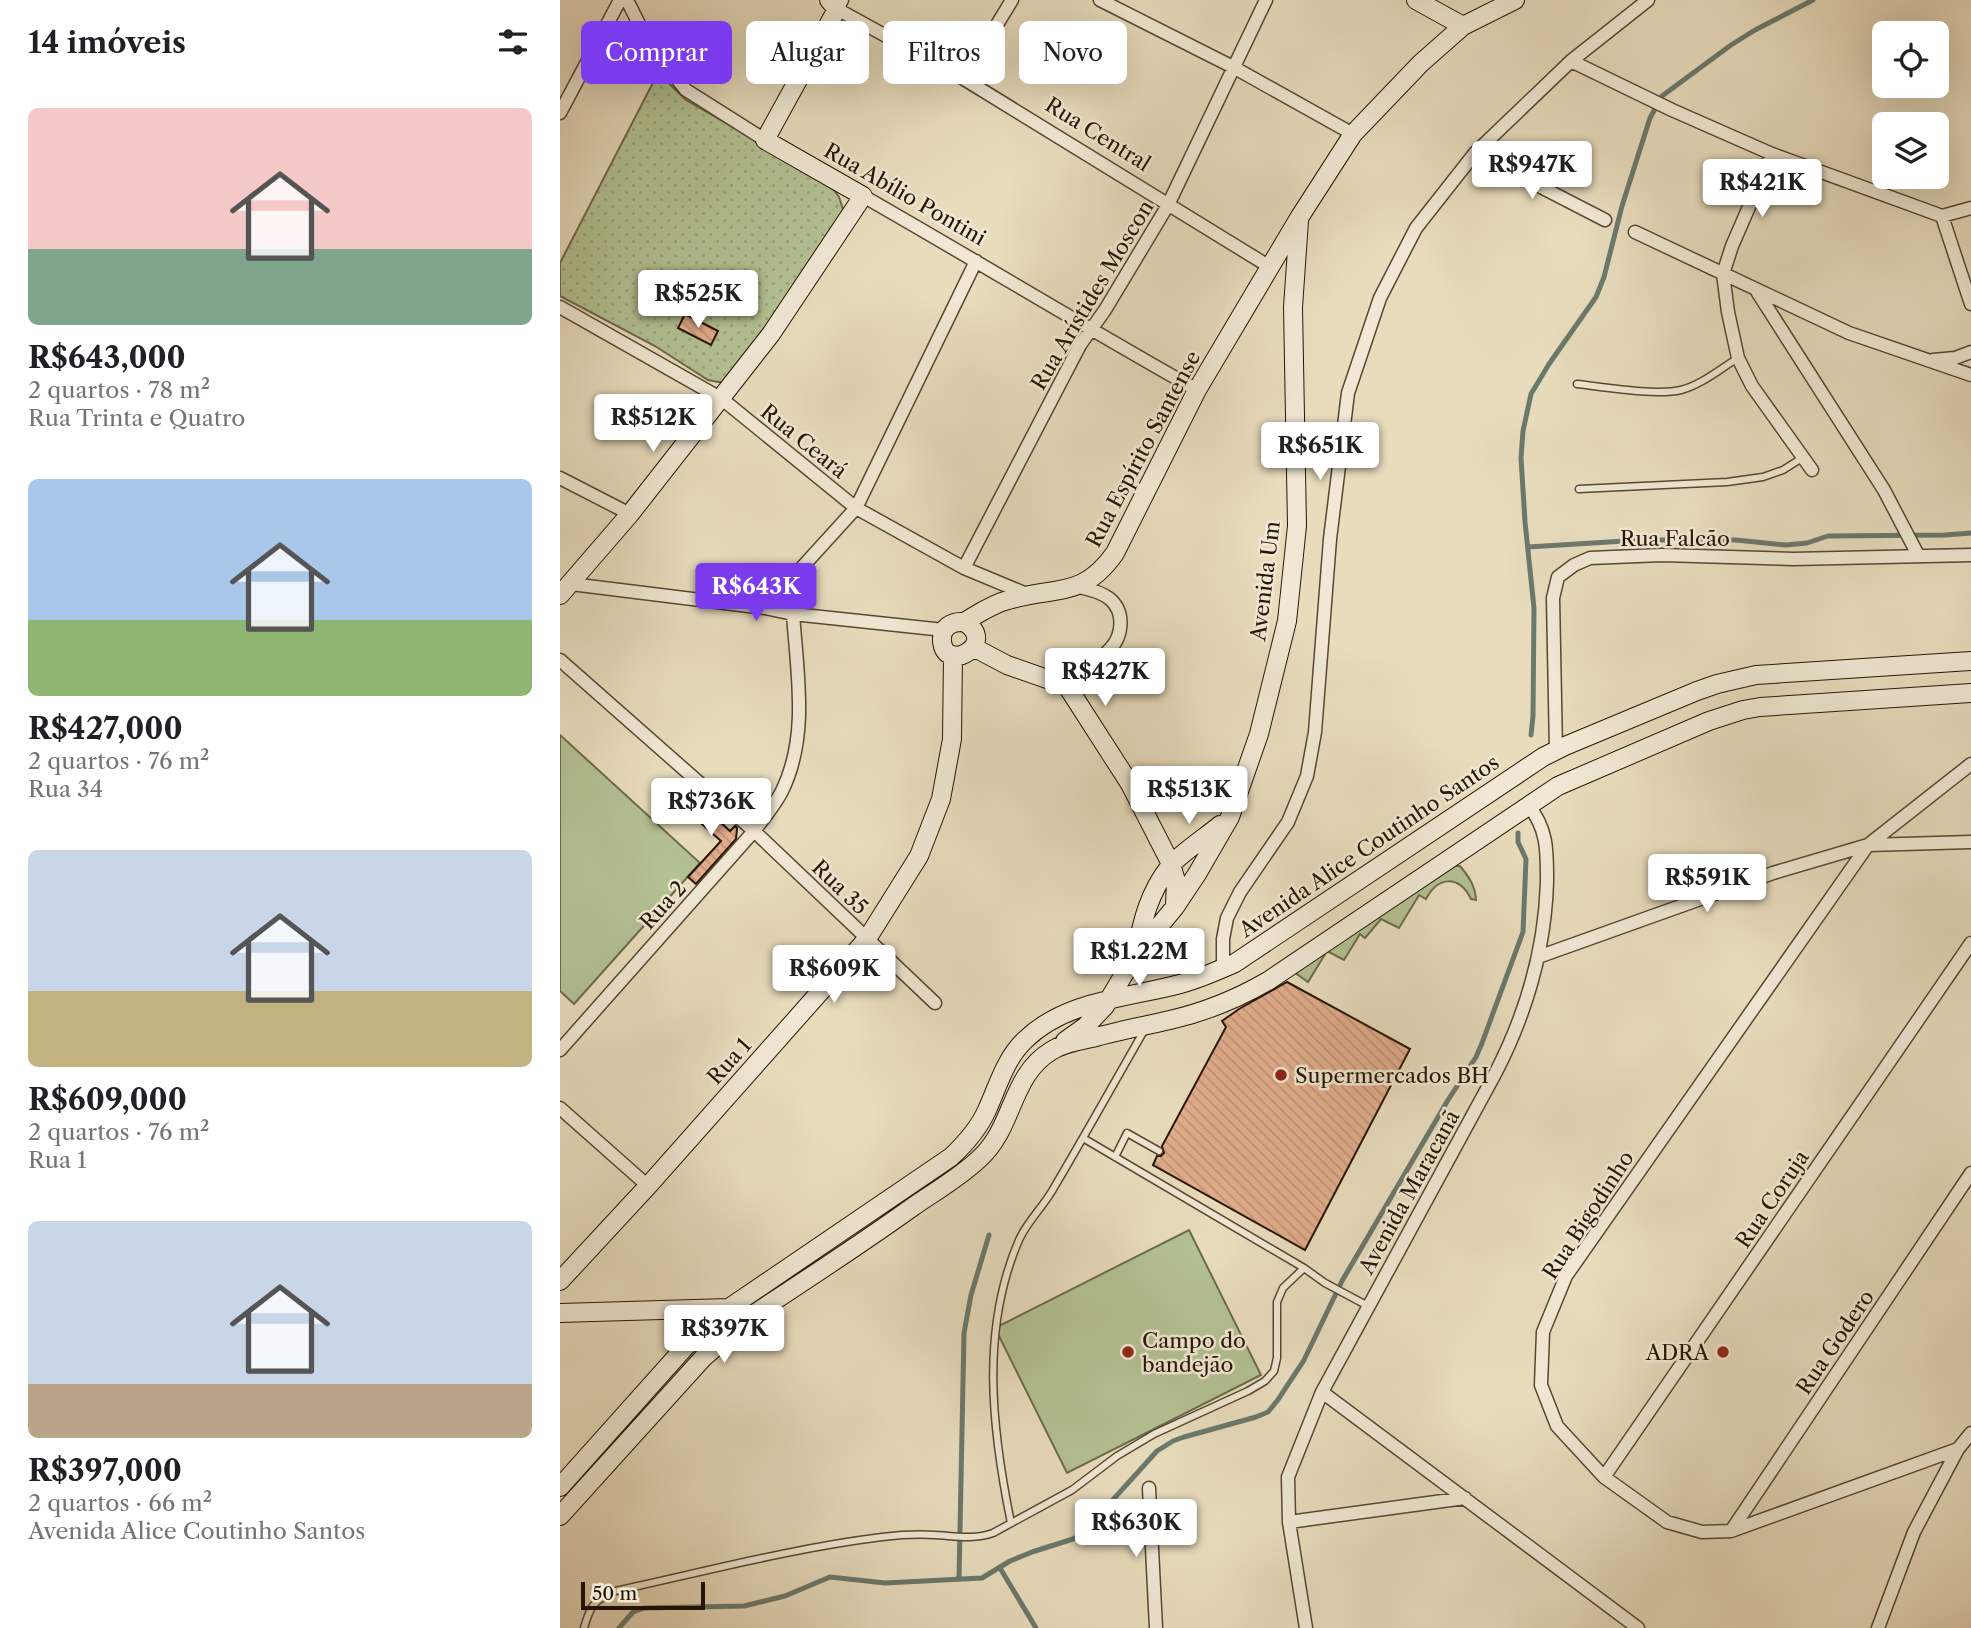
<!DOCTYPE html>
<html lang="pt">
<meta charset="utf-8">
<style>
body{margin:0;font-family:"Libre Caslon Text",serif;background:#f2f2f2;color:#202124;height:100vh;display:flex;flex-direction:column;font-size:26px;white-space:nowrap}
*{box-sizing:border-box;margin:0}
p{font-size:23px;color:#757577}
.icon{flex:none;width:38px;height:38px;fill:none;stroke:currentColor;stroke-width:2;stroke-linecap:round;stroke-linejoin:round}
.map{position:relative;flex:1;overflow:hidden}
.drawer{display:flex;flex-direction:column;background:#fff;width:560px}
.drawer>*{flex:none}
.top-card{position:absolute;left:21px;top:21px;width:665px;height:63px;display:flex;gap:14px}
.controls{position:absolute;left:1312px;top:21px;display:grid;gap:14px}
.controls a{display:grid;place-items:center;width:77px;height:77px;border-radius:10px;background:#fff;box-shadow:0 7px 28px #0002;font-size:35px}
.scale{position:absolute;left:21px;bottom:18px;width:124px;box-sizing:border-box;padding-left:7px;border:4px solid #271503;border-top:0;font-size:19px;line-height:24px;white-space:nowrap;color:#271503;-webkit-text-stroke:5px #f0e8d4;paint-order:stroke}
.price{position:absolute;translate:-50% -60px;padding:0 16px;border-radius:7px;background:#fff;color:#222;font-size:23px;line-height:46px;filter:drop-shadow(0 2px 4px #0008)}
.price::after{content:'';position:absolute;left:50%;top:42px;width:21px;height:16px;margin-left:-10px;background:inherit;clip-path:polygon(0 0,100% 0,50% 100%)}
.price.active{background:#7c3aed;color:#fff}
ul{padding:0;list-style:none}
li{display:grid;align-content:center;gap:14px;height:371px;padding:0 28px}
li span{display:grid;place-items:center;height:217px;border-radius:10px;color:#555}
li>.icon{margin-inline-start:auto}
span .icon{width:126px;height:126px;fill:#fffc;stroke-width:1}
li b{font-size:30px}
h2{display:flex;justify-content:space-between;align-items:center;height:84px;padding:0 28px;font-size:30px}
.tag{padding:0 24px;border-radius:10px;background:#fff;box-shadow:0 7px 28px #0002;font-size:24px;line-height:63px}
.tag.active{background:#7c3aed;color:#fff}
main{display:flex;flex:1;min-height:0}
.map>svg:first-child{display:block}
</style>
<main>
<section class="drawer">
<h2>14 imóveis<svg class="icon" aria-label="filters" viewBox="0 0 24 24"><path d="M4 7h16M4 17h16"/><circle cx="9" cy="7" r="2"/><circle cx="15" cy="17" r="2"/></svg></h2>
<ul>
<li><span style="background:linear-gradient(#f6c9c9 65%,#7fa58c 0)"><svg class="icon" aria-label="home" viewBox="0 0 24 24"><path d="M3 11l9-7 9 7M6 9v11h12V9"/></svg></span><div><b>R$643,000</b><p>2 quartos · 78 m²</p><p>Rua Trinta e Quatro</p></div></li>
<li><span style="background:linear-gradient(#a9c7e8 65%,#8fb573 0)"><svg class="icon" aria-label="home" viewBox="0 0 24 24"><path d="M3 11l9-7 9 7M6 9v11h12V9"/></svg></span><div><b>R$427,000</b><p>2 quartos · 76 m²</p><p>Rua 34</p></div></li>
<li><span style="background:linear-gradient(#c9d6e8 65%,#c2b280 0)"><svg class="icon" aria-label="home" viewBox="0 0 24 24"><path d="M3 11l9-7 9 7M6 9v11h12V9"/></svg></span><div><b>R$609,000</b><p>2 quartos · 76 m²</p><p>Rua 1</p></div></li>
<li><span style="background:linear-gradient(#c9d6e8 75%,#b9a48a 0)"><svg class="icon" aria-label="home" viewBox="0 0 24 24"><path d="M3 11l9-7 9 7M6 9v11h12V9"/></svg></span><div><b>R$397,000</b><p>2 quartos · 66 m²</p><p>Avenida Alice Coutinho Santos</p></div></li>
</ul>
</section>
<div class="map">
<svg width="1411" height="1628" viewBox="0 0 1411 1628">
<defs>
<pattern id="park-dots" width="8" height="8" patternUnits="userSpaceOnUse" patternTransform="scale(1.75)"><rect width="8" height="8" fill="#b3c193"/><path d="M2 2h.1M6 6h.1" fill="none" stroke="#9aa57d" stroke-width="1.8" stroke-linecap="round"/></pattern>
<pattern id="building-back-hatch" width="6" height="6" patternUnits="userSpaceOnUse" patternTransform="scale(1.75)"><rect width="6" height="6" fill="#e1ad8c"/><path d="M-1 5l2 2M0 0l6 6M5-1l2 2" fill="none" stroke="#c19477"/></pattern>
</defs>
<rect width="100%" height="100%" fill="#e8dcbd"/>
<filter id="stains"><feTurbulence type="fractalNoise" baseFrequency=".00286" numOctaves="4"/><feColorMatrix values="0 0 0 0 .2 0 0 0 0 .09 0 0 0 0 .02 0 0 0 .5 -.17"/></filter>
<radialGradient id="worn" r=".72"><stop offset=".6" stop-color="#630" stop-opacity="0"/><stop offset="1" stop-color="#630" stop-opacity=".3"/></radialGradient>
<!-- grass -->
<path fill="#b3c193" stroke="#6d6b4b" stroke-width="2" d="M0 735 140 863 14 1004 0 991Z
M895 866H900C909 877 915 885 916 900L911 899C899 875 878 876 866 899L859 895 839 928 821 919 805 938 800 934 784 960 767 951 748 982 734 972Z
M629 1230 701 1375 507 1473 435 1328Z"/>
<!-- park -->
<path fill="url(#park-dots)" stroke="#6d6b4b" stroke-width="2" d="M98 73 126 100 220 154 274 190 279 197 284 212 281 227 164 382H158L148 380 95 346 0 296V263Z"/>
<g fill="none" stroke-linecap="round" stroke-linejoin="round">
<!-- stream -->
<path stroke="#6a796d" stroke-width="5" d="M968 547 1081 540H1176L1226 545 1247 543 1268 536 1385 535 1411 533
M971 735 973 716 974 608 965 522 961 458 963 431 971 394 989 364 1036 297 1044 277 1062 206 1090 118 1102 96 1171 45 1195 30 1253 0
M440 1568 476 1628
M399 1579 404 1333 411 1295 429 1235
M59 1628 73 1612 84 1608 184 1606 225 1596 270 1577 325 1583 422 1578 450 1561 472 1552 513 1539 522 1534 597 1451 613 1441 624 1437 696 1417 708 1412 717 1401 744 1360 782 1281 888 1100 916 1057 922 1043 963 932 966 859 958 842V833"/>
</g>
<!-- building -->
<path fill="url(#building-back-hatch)" stroke="#271503" stroke-width="2" d="M125 314 158 331 151 345 118 328Z
M134 798 170 831 175 826 177 828 176 839 136 884 128 877 161 841 125 809Z
M727 982 850 1049 745 1250 593 1165 597 1156H601L604 1153 602 1146 666 1027 662 1021 679 1009Z"/>
<g fill="none" stroke-linecap="round" stroke-linejoin="round">
<!-- lane casing -->
<g stroke="#574732" stroke-width="9">
<path id="lane" d="M1017 384C1044 387 1096 396 1121 390 1141 385 1160 369 1178 358
M1019 489 1167 482 1203 477 1223 470 1242 458
M523 1138 744 1268 765 1283 808 1306
M555 1157 567 1133 599 1151
M451 1523C432 1430 420 1330 459 1240 467 1222 482 1208 492 1191 524 1137 554 1083 585 1029
M24 1628C30 1606 34 1600 55 1591 143 1572 233 1548 322 1537 339 1535 358 1534 375 1535 395 1536 413 1540 433 1533L512 1490 557 1456 594 1434 688 1391 705 1381 714 1371 717 1358V1302L723 1288 744 1268"/>
</g>
<!-- street casing -->
<g stroke="#574732" stroke-width="15">
<path id="street" d="M67 0 91 48 126 90 205 140
M282 0 277 9 404 79 710 267
M540 0 673 67 793 134
M1011 61 1112 110 1212 154 1382 216 1411 304
M404 79 452 0
M0 113 60 0
M915 153 1045 220
M1212 154 1172 246 1163 274 1168 312 1178 358 1192 386 1252 470
M303 196C415 260 525 327 637 390
M1382 216 1411 208
M1075 232 1289 333 1411 375
M1198 293 1324 490 1358 555
M0 307 162 399 296 508 404 568 469 595
M1373 360 1395 358 1411 352
M0 478 70 514
M404 568 520 345 545 310 608 205 706 0
M11 584 205 608 233 614 384 630
M205 608 296 508 416 261
M0 660 194 831 375 1003
M507 686C521 673 538 663 550 649 563 636 565 612 550 599 541 592 529 589 519 587
M996 751 993 598 998 577 1014 565 1030 558 1102 555 1233 559 1411 555
M1308 845 1006 1276 983 1332 981 1385 997 1426 1044 1477 1107 1522 1142 1532 1171 1531 1398 1449
M1308 845 1411 842
M978 957 1213 873 1308 845 1411 764
M663 968V939L667 918 680 892 728 822 747 776 755 732 770 539 788 393 820 298 856 228 915 153 1011 61 1088 0
M0 1050 194 831C203 819 215 805 222 791 249 736 237 673 233 614
M0 1108 88 1186
M762 1392 1078 1628
M1044 1477 1411 943
M589 1488 596 1628
M729 1522 905 1498
M1171 1531 1411 1173
M746 1628 729 1522 728 1477 762 1392 935 1074C966 1014 985 950 987 882 987 852 988 829 968 805
M1318 1628 1354 1532 1398 1449 1411 1433"/>
</g>
<!-- secondary casing -->
<g stroke="#271503" stroke-width="20">
<path id="secondary" d="M856 0 903 26
M0 595 70 514 211 334 303 196 205 140 277 9 269 0
M404 622C440 643 385 675 382 641 381 627 392 621 404 622 418 614 432 604 448 600 495 586 523 599 555 553L637 390 739 218 793 134 861 63 903 26 955 0
M413 647 447 665 507 686 570 784 611 864 616 881 615 905
M577 951C582 920 590 891 610 866 620 854 647 836 660 825
M505 1041 526 1026 545 1006 576 954 615 907 637 874 670 817 699 734 727 621 737 526 733 307 739 221
M0 1281 88 1186 307 939 359 856 381 799 392 739 393 655
M0 1313 169 1308 170 1310
M0 1487 126 1346 169 1308 391 1157C406 1143 419 1128 427 1110 438 1086 445 1059 465 1040 506 1000 568 998 620 984 639 979 657 971 675 963L983 757 1005 746 1137 691 1157 684 1196 675 1411 661
M0 1516 143 1358 191 1316C246 1280 301 1244 354 1206 376 1191 400 1177 419 1159 454 1128 450 1076 491 1051 504 1043 518 1041 532 1038 558 1031 584 1026 610 1020 645 1012 677 999 708 981L998 786 1149 721 1183 710 1200 707 1411 693"/>
</g>
<!-- lane -->
<use href="#lane" stroke="#f0e8d4" stroke-width="6"/>
<!-- street -->
<use href="#street" stroke="#f0e8d4" stroke-width="12"/>
<!-- secondary -->
<use href="#secondary" stroke="#f0e8d4" stroke-width="18"/>
</g>
<!-- markers -->
<g fill="#8f2418" stroke="#f0e8d4" stroke-width="2.5">
<circle cx="721" cy="1075" r="7"/>
<circle cx="568" cy="1352" r="7"/>
<circle cx="1163" cy="1352" r="7"/>
</g>
<g text-anchor="middle" dominant-baseline="central" stroke-width="5" stroke-linejoin="round" paint-order="stroke">
<!-- street labels -->
<g font-size="21" fill="#271503" stroke="#f0e8d4">
<text transform="translate(538 134) rotate(32)">Rua Central</text>
<text transform="translate(345 194) rotate(30)">Rua Abílio Pontini</text>
<text transform="translate(532 295) rotate(-59)">Rua Arístides Moscon</text>
<text transform="translate(244 441) rotate(39)">Rua Ceará</text>
<text transform="translate(583 449) rotate(-62)">Rua Espírito Santense</text>
<text x="1115" y="538">Rua Falcão</text>
<text transform="translate(705 581) rotate(-83)">Avenida Um</text>
<text transform="translate(809 846) rotate(-34)">Avenida Alice Coutinho Santos</text>
<text transform="translate(280 887) rotate(44)">Rua 35</text>
<text transform="translate(103 905) rotate(-48)">Rua 2</text>
<text transform="translate(169 1061) rotate(-48)">Rua 1</text>
<text transform="translate(849 1192) rotate(-61)">Avenida Maracanã</text>
<text transform="translate(1212 1199) rotate(-56)">Rua Coruja</text>
<text transform="translate(1028 1215) rotate(-57)">Rua Bigodinho</text>
<text transform="translate(1275 1342) rotate(-56)">Rua Godero</text>
</g>
<!-- poi labels -->
<g font-size="21" fill="#271503" stroke="#f0e8d4" text-anchor="start">
<text x="735" y="1075">Supermercados BH</text>
<text x="582" y="1340">Campo do<tspan x="582" dy="24">bandejão</tspan></text>
<text x="1149" y="1352" text-anchor="end">ADRA</text>
</g>
</g>
<rect width="100%" height="100%" filter="url(#stains)"/>
<rect width="100%" height="100%" fill="url(#worn)"/>
</svg>
<div class="controls">
<a><svg class="icon" aria-label="locate" viewBox="0 0 24 24"><circle cx="12" cy="12" r="6"/><path d="M12 2v4M12 18v4M2 12h4M18 12h4"/></svg></a>
<a><svg class="icon" aria-label="layers" viewBox="0 0 24 24"><path d="M12 4l9 5-9 5-9-5zM3 14l9 5 9-5"/></svg></a>
</div>
<div class="scale">50 m</div>
<b class="price" style="left:972px;top:201px">R$947K</b>
<b class="price" style="left:1202px;top:219px">R$421K</b>
<b class="price" style="left:138px;top:330px">R$525K</b>
<b class="price" style="left:93px;top:454px">R$512K</b>
<b class="price" style="left:760px;top:482px">R$651K</b>
<b class="price active" style="left:196px;top:623px">R$643K</b>
<b class="price" style="left:545px;top:708px">R$427K</b>
<b class="price" style="left:629px;top:826px">R$513K</b>
<b class="price" style="left:151px;top:838px">R$736K</b>
<b class="price" style="left:1147px;top:914px">R$591K</b>
<b class="price" style="left:579px;top:988px">R$1.22M</b>
<b class="price" style="left:274px;top:1005px">R$609K</b>
<b class="price" style="left:164px;top:1365px">R$397K</b>
<b class="price" style="left:576px;top:1559px">R$630K</b>
<div class="top-card">
<a class="tag active">Comprar</a>
<a class="tag">Alugar</a>
<a class="tag">Filtros</a>
<a class="tag">Novo</a>
</div>
</div>
</main>
